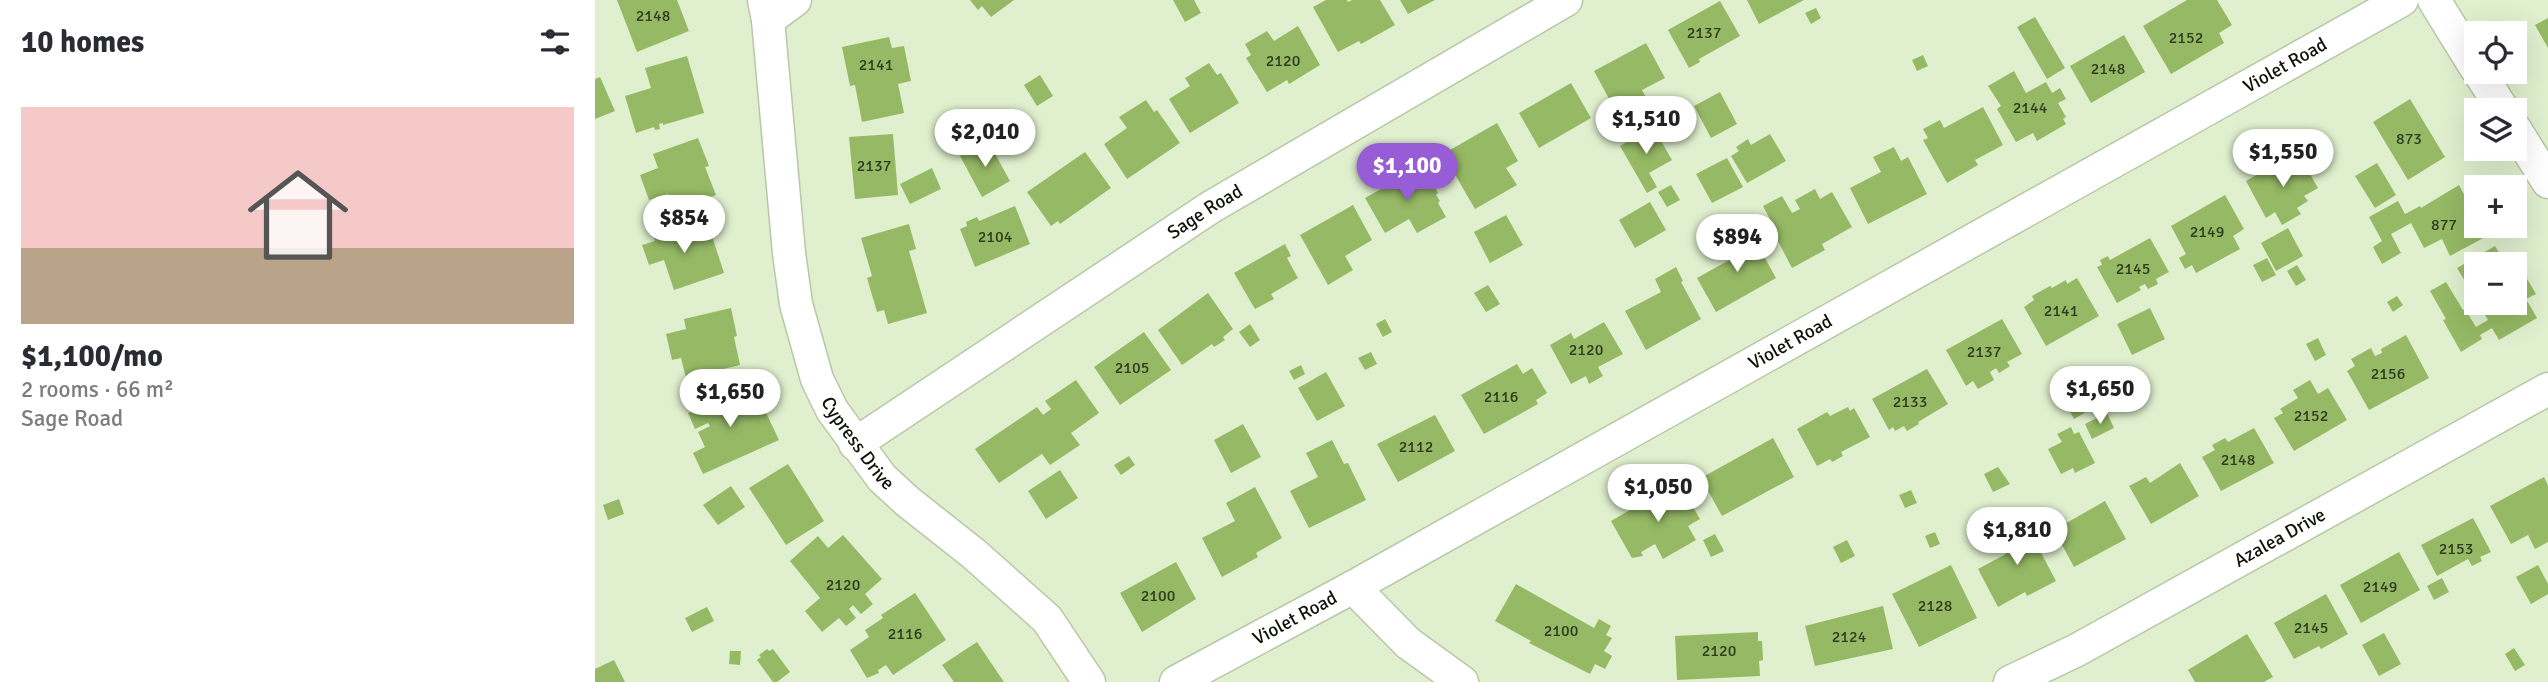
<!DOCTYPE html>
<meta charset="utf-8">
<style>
body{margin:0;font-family:Signika,sans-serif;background:#f2f2f3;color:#2b2b33;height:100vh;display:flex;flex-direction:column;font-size:26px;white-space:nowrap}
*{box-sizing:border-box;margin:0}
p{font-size:23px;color:#7c7c81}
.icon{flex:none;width:38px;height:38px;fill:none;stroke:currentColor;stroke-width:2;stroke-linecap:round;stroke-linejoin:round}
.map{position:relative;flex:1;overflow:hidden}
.details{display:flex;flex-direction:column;background:#fff;width:595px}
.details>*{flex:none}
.controls{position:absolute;left:1869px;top:21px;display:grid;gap:14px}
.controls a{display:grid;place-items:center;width:63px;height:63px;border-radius:0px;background:#fff;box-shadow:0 7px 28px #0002;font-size:35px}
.price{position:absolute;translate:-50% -60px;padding:0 16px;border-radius:24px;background:#fff;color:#222;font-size:23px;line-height:46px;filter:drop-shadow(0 2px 4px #0008)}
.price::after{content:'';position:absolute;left:50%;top:42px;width:21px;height:16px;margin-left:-10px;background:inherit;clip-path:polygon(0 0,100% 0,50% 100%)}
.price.current{background:#965dd6;color:#fff}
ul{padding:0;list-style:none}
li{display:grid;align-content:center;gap:14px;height:371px;padding:0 21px}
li+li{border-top:2px solid #e1e1e2}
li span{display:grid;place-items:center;height:217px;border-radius:0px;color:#555}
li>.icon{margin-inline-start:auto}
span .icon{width:126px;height:126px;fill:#fffc;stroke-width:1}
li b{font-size:30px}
h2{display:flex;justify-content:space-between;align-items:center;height:84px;padding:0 21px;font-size:30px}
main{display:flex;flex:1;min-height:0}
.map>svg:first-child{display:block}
</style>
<main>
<section class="details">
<h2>10 homes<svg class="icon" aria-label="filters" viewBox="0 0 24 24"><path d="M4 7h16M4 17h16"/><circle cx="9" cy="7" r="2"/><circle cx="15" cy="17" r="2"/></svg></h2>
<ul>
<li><span style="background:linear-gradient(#f6c9c9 65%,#b9a48a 0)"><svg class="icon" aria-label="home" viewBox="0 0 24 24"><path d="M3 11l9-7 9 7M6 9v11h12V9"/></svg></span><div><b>$1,100/mo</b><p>2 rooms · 66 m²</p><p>Sage Road</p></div></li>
</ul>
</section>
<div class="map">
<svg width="1953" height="682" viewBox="0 0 1953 682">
<rect width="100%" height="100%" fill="#e0f0ce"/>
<!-- building -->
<path fill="#95b965" d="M22 0H82L94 31 42 52Z
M375 0H419L396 17 387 6 383 10Z
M578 0H599L606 13 590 22Z
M731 0H752L753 2 757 0H785L800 25 766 44 764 41 743 52 718 7Z
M805 0H840L813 14Z
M1152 0H1209L1164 24Z
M1592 0H1622L1637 25 1624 33 1629 43 1576 74 1548 26Z
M1125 1 1145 36 1104 59 1105 62 1094 68 1073 30Z
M1221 8 1226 18 1216 24 1210 13Z
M1440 17 1470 68 1452 79 1422 27Z
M1953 18V48L1940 25Z
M703 26 725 65 694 84 692 80 672 92 651 58 656 55 650 44 672 31 679 41Z
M1529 35 1550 72 1496 103 1475 66Z
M294 37 297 48 309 46 316 81 303 84 309 113 267 122 260 85 255 86 247 47Z
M1051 43 1070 78 1047 90 1054 103 1025 119 999 71Z
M1328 55 1333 66 1322 71 1317 60Z
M92 56 109 113 68 125V123L64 124 65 129 60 130 59 127 41 133 30 96 56 88 50 68Z
M614 63 622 75 626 73 644 103 595 133 574 99 595 86 590 78Z
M1419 71 1431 93 1451 82 1457 93 1465 88 1471 99 1463 103 1471 117 1468 119 1471 124 1442 141 1438 133 1421 142 1402 109 1406 106 1393 86Z
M445 75 458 96 442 106 429 85Z
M5 77 20 111 0 119V79Z
M976 83 996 118 944 148 924 113Z
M1125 92 1142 124 1116 138 1099 106Z
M1815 99 1850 157 1813 180 1778 122Z
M551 100 559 112 562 110 585 143 532 179 509 144 532 128 524 117Z
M1388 107 1408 145 1380 160 1383 165 1352 183 1328 140 1333 138 1328 129 1345 120 1349 128Z
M902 123 923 161 911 168 922 185 880 209 848 154Z
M1058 127 1077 160 1054 173 1062 187 1052 193 1025 146Z
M298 134 303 195 260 199 254 137Z
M1175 134 1191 161 1152 183 1136 156 1144 151 1141 147 1153 139 1156 145Z
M103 138 114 166 110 167 121 195 79 211 73 194 54 200 45 175 63 168 58 154Z
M393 141 415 181 387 197 365 156Z
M1299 147 1306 161 1313 157 1332 194 1273 224 1255 188 1286 172 1278 157Z
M490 152 516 188 465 224 463 221 456 226 432 192Z
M1704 155 1723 188 1709 196 1713 201 1702 208 1706 214 1687 225 1680 212 1671 218 1651 181 1679 165 1680 169Z
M1132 158 1148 187 1117 203 1101 174Z
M1782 163 1801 195 1780 208 1760 176Z
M337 168 346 189 315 204 305 184Z
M823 168 836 189 840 187 843 193 841 195 845 201 843 203 851 217 822 233 814 219 790 233 770 198Z
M1076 185 1085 200 1072 207 1063 192Z
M1864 185 1881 217V226H1886L1892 236 1855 256 1847 239 1829 248 1816 223 1796 234 1806 253 1787 264 1778 247 1787 241 1774 217 1803 201 1810 214 1825 206 1826 208Z
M1220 189 1225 199 1237 192 1257 227 1227 244 1230 250 1197 268 1175 226 1178 225 1168 206 1187 196 1197 213 1205 209 1200 200Z
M1630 195 1649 229 1638 236 1645 249 1601 273 1597 265 1590 269 1584 258 1591 254 1576 226Z
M1055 202 1071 230 1040 248 1024 220Z
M758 205 777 240 750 256 758 270 733 285 705 235Z
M420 206 435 244 380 267 365 229 372 226 371 222 382 217 384 221Z
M911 215 928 245 895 263 879 232Z
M92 219 99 239 116 233 129 273 79 290 69 260 54 265 47 245 60 241 58 231Z
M314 224 321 249 314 251 332 313 293 324 289 310 282 312 272 278 277 276 266 238Z
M1693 228 1708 256 1681 271 1666 243Z
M1145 232 1153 246 1161 242 1181 278 1121 312 1102 278 1136 259 1127 243Z
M1555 238 1574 272 1561 279 1563 284 1553 289 1550 284 1544 287 1546 290 1522 303 1502 267 1507 265 1505 260 1513 256 1515 260Z
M690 244 696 256 692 258 703 278 676 294 679 299 660 309 639 273Z
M1900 246 1911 264H1881V300L1862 268Z
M1672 258 1681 275 1667 282 1658 265Z
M1702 265 1711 280 1701 286 1692 271Z
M1924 265 1941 294 1931 299 1942 318 1904 340 1897 328 1885 335 1887 339 1866 352 1848 320 1851 319 1835 291 1851 282 1868 310 1870 309 1881 327 1893 320 1883 303H1920V267Z
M1081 267 1088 281 1086 282 1106 319 1051 350 1030 311 1066 292 1060 279Z
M1482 278 1504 316 1451 346 1429 307 1439 300 1437 296 1455 286 1457 288 1471 280 1472 284Z
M893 285 905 304 891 312 879 293Z
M613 293 638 329 628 337 630 340 619 347 617 344 587 365 563 330Z
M1802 296 1808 305 1798 312 1792 302Z
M136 308 142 336 139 337 145 365 91 378 86 358 77 360 71 334 91 329 89 319Z
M1555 308 1570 339 1537 355 1522 324Z
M790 319 797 332 788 337 781 324Z
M1407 319 1427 354 1412 362 1415 366 1404 373 1401 368 1395 372 1399 380 1383 389 1378 381 1371 386 1351 350Z
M1009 322 1028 354 1003 367 1008 376 994 384 991 376 976 384 955 345 976 333 979 339Z
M655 324 665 340 655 347 644 332Z
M549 332 576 370 525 405 499 367Z
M1811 335 1834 378 1774 410 1752 371 1760 366 1756 359 1776 348 1780 356 1787 353 1786 349Z
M1723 338 1731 355 1720 361 1711 344Z
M776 352 782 364 770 370 763 358Z
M922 364 928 374 937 368 952 393 941 400 943 404 889 434 866 395Z
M706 365 710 374 699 380 694 371Z
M1332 369 1353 404 1323 422 1324 424 1312 431 1309 426 1300 431 1298 427 1294 430 1277 399Z
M731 372 750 406 722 421 703 388Z
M481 380 504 413 476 433 485 445 455 465 447 454 404 483 380 449 442 407 448 415 456 409 450 401Z
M1715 380 1723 394 1733 388 1752 420 1699 451 1679 418 1688 413 1685 409 1703 398 1698 390Z
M140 386 150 407 165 400 184 440 108 474 98 453 110 447 103 432 115 426 113 423 100 429 93 413 106 407 105 403Z
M1481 395 1491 412 1479 419 1469 401Z
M1253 407 1255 411 1259 408 1275 437 1246 452 1248 456 1237 462 1235 459 1222 466 1202 429 1232 412 1235 416Z
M1512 413 1519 428 1497 439 1490 424Z
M840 415 860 451 803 482 782 444Z
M648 424 666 457 636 473 619 440Z
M1476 427 1479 434 1484 432 1500 463 1480 473 1478 468 1466 474 1453 449 1467 442 1462 434Z
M1659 428 1679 463 1626 491 1607 457 1620 450 1617 445 1630 438 1633 442Z
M1178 438 1199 477 1127 516 1106 478Z
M737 440 749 464 753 463 771 500 714 528 695 491 723 477 711 453Z
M534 456 540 465 526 475 519 465Z
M1585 463 1604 496 1556 524 1534 486 1551 477 1555 483Z
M193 464 229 521 191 545 154 488Z
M1403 467 1415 484 1398 492 1389 474Z
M465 470 483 498 451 519 433 491Z
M1949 477 1953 485V542L1940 549 1933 535 1916 544 1895 506Z
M1083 482 1105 519 1093 526 1101 540 1068 559 1060 544 1046 552 1048 556 1037 558 1016 521Z
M136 486 150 507 123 525 108 505Z
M660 487 687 538 661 553 663 557 627 577 607 538 640 521 631 503Z
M1316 490 1322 503 1310 508 1304 495Z
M24 499 29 514 13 520 8 505Z
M1510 501 1531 539 1479 567 1459 530Z
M1878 518 1896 552 1885 557 1887 561 1877 566 1873 559 1842 576 1826 545Z
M1429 521 1461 581 1432 596 1430 592 1403 607 1383 569 1411 554 1402 536Z
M1340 532 1345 544 1335 548 1330 536Z
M1120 534 1129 551 1116 557 1108 540Z
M248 535 287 579 270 594 278 604 266 614 258 605 254 609 261 618 251 626 244 618 227 632 210 611 225 598 195 561 223 536 233 548Z
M1252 540 1260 556 1246 563 1238 547Z
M1804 552 1825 590 1766 623 1745 585Z
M581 562 601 599 547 632 525 593Z
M1356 565 1382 618 1324 647 1297 594Z
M1943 565 1953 584V594L1936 604 1921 577Z
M1847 578 1854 592 1839 600 1832 586Z
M921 584 999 628 1004 619 1016 626 1011 635 1017 638 1009 651 1017 656 1010 669 1000 664 995 674 934 643 936 641 900 621Z
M320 593 351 640 298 675 291 665 283 670 284 673 272 678 255 650 274 637 270 630 288 618 286 615Z
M1731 594 1753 634 1726 649 1724 646 1699 659 1679 623Z
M1288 606 1298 649 1220 666 1210 626Z
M112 607 119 621 97 632 90 618Z
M1163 632V641H1167L1168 660 1164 661 1165 676 1082 680 1080 636Z
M1789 633 1806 664 1784 676 1767 645Z
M1652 634 1678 677 1669 682H1600L1593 670Z
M382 642 409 682H359L347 665Z
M1919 648 1930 665 1920 671 1910 654Z
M172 649 174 651 178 649 195 672 182 682H178L162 660 166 657 164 655Z
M135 651H146L145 665 134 664Z
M19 660 30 682H0V669Z"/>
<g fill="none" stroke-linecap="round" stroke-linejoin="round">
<!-- minor casing -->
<g stroke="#b8c7a6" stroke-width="35">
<g id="minor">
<path id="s1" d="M169 0 173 20 194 253 201 304 222 379 237 410 287 478 312 501 379 554 452 619 494 682"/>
<path d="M1839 0 1881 68"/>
<path d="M173 20 200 0"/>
<path d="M1884 72 1908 110"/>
<path d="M1920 129 1953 182"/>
<path id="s2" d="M260 444 616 207 971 0"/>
<path d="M758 587 813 643 867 682"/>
<path id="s3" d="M581 682 758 587 1807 0"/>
<path id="s4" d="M1415 682 1482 650 1953 389"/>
</g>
</g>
<!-- minor -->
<use href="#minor" stroke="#fff" stroke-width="32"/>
</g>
<g text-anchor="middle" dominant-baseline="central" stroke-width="5" stroke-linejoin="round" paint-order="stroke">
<!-- number labels -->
<g font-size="16" fill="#303c1f">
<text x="58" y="16">2148</text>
<text x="1109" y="33">2137</text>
<text x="1591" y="38">2152</text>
<text x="688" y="61">2120</text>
<text x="281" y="65">2141</text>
<text x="1513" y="69">2148</text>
<text x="1435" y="108">2144</text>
<text x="1814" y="139">873</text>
<text x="279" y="166">2137</text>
<text x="1849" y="225">877</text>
<text x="1612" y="232">2149</text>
<text x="400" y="237">2104</text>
<text x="1538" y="269">2145</text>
<text x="1466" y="311">2141</text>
<text x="991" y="350">2120</text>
<text x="1389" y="352">2137</text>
<text x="537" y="368">2105</text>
<text x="1793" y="374">2156</text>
<text x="906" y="397">2116</text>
<text x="1315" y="402">2133</text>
<text x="1716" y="416">2152</text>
<text x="821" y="447">2112</text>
<text x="1643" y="460">2148</text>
<text x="1861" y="549">2153</text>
<text x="248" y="585">2120</text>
<text x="1785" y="587">2149</text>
<text x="563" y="596">2100</text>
<text x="1340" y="606">2128</text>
<text x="1716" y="628">2145</text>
<text x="966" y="631">2100</text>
<text x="310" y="634">2116</text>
<text x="1254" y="637">2124</text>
<text x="1124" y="651">2120</text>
</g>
<!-- street labels -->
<g font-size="19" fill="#0e1308" stroke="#fff">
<text stroke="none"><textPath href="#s3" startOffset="1269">Violet Road</textPath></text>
<text stroke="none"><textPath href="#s2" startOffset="420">Sage Road</textPath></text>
<text stroke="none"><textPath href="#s3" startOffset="702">Violet Road</textPath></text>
<text stroke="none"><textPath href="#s1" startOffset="460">Cypress Drive</textPath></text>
<text stroke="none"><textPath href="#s4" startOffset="306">Azalea Drive</textPath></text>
<text stroke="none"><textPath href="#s3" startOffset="135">Violet Road</textPath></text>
</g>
</g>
</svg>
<div class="controls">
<a><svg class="icon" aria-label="locate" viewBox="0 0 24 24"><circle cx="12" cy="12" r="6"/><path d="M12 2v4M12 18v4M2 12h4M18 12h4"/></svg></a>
<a><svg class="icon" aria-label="layers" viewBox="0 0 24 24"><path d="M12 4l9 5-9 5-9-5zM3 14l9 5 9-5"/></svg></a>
<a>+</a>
<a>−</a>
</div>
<b class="price" style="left:1051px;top:156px">$1,510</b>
<b class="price" style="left:390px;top:169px">$2,010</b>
<b class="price" style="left:1688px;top:189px">$1,550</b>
<b class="price current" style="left:812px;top:203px">$1,100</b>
<b class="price" style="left:89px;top:255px">$854</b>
<b class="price" style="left:1142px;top:274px">$894</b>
<b class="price" style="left:1505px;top:426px">$1,650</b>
<b class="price" style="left:135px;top:429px">$1,650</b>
<b class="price" style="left:1063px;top:524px">$1,050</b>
<b class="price" style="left:1422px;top:567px">$1,810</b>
</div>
</main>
